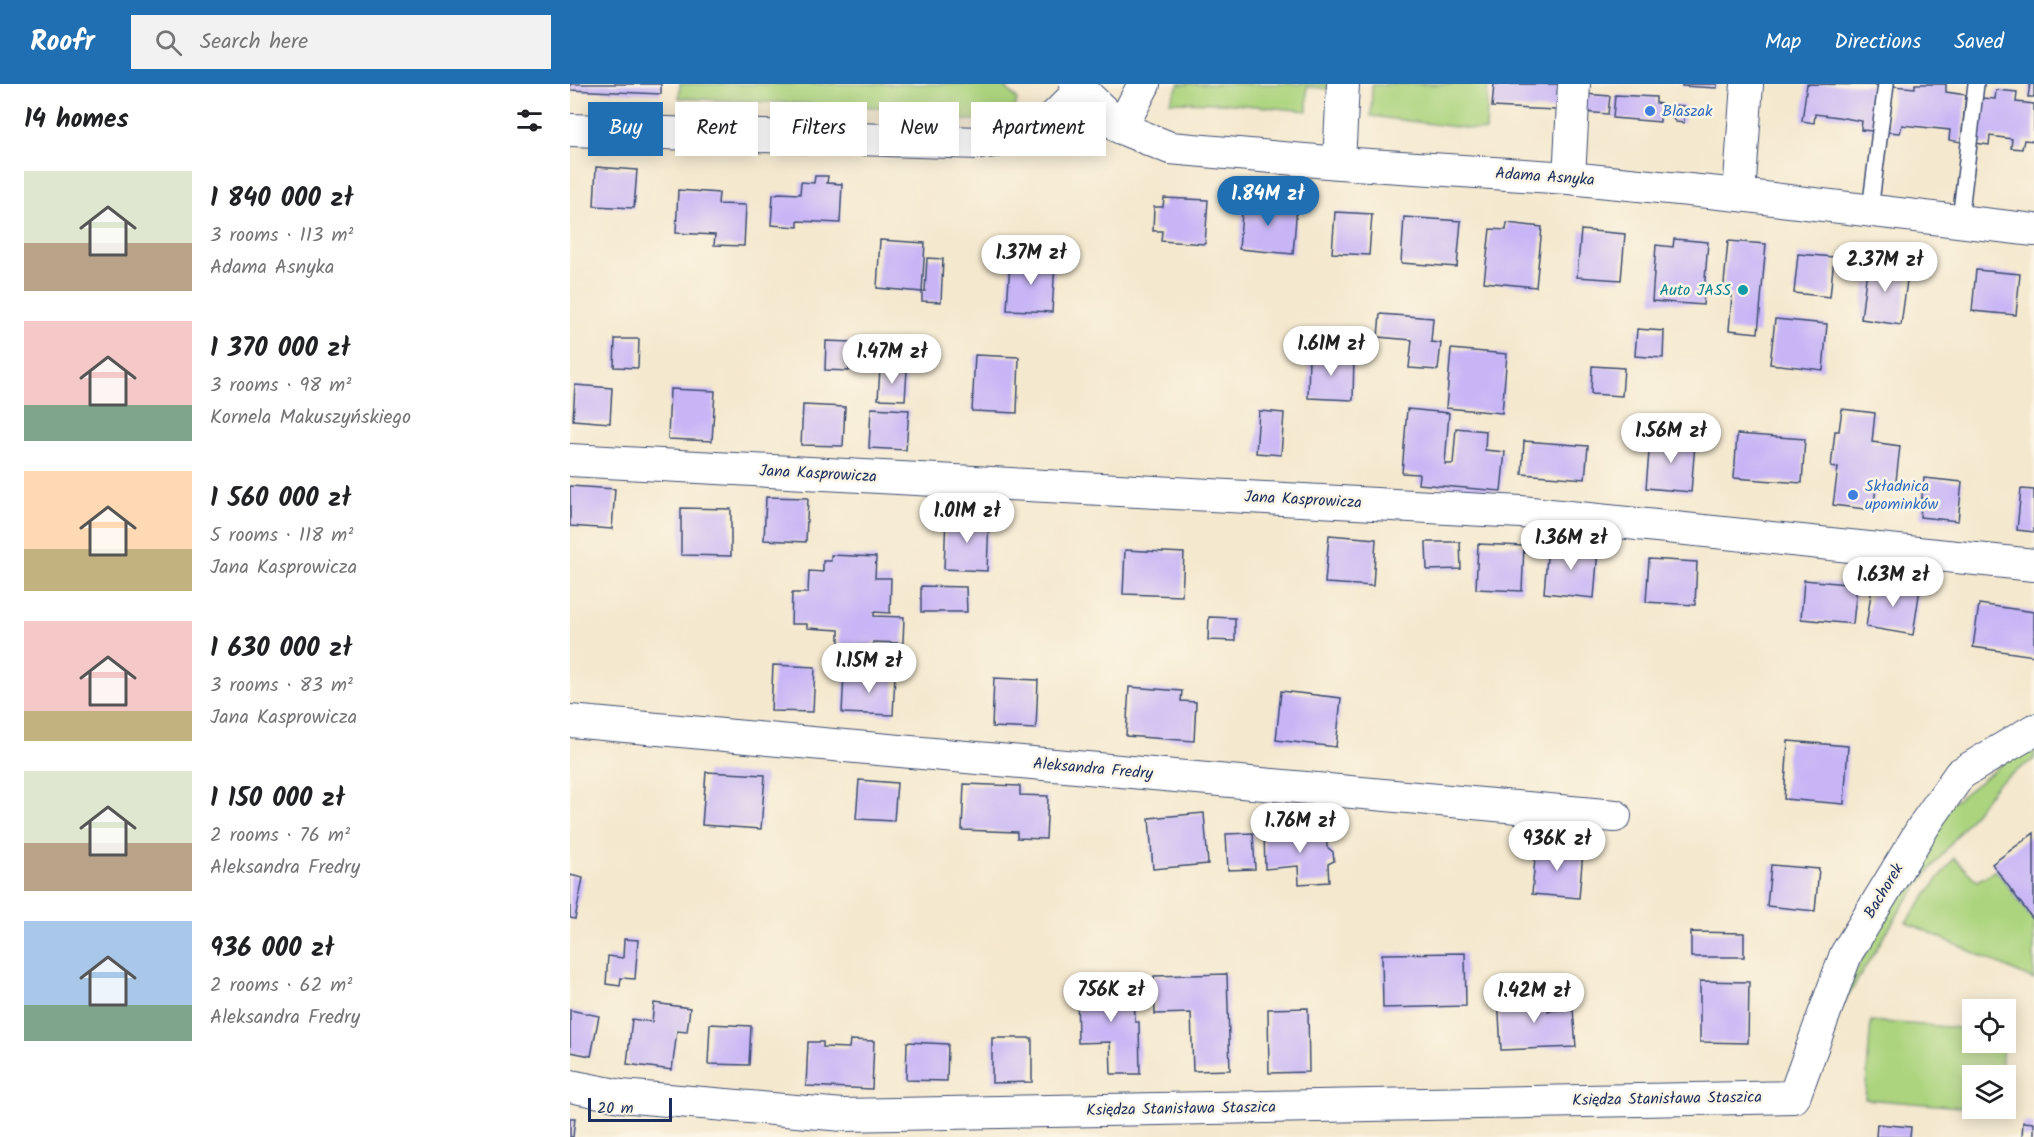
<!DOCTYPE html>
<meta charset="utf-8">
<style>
body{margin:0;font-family:Kalam,sans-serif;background:#f2f2f2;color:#202124;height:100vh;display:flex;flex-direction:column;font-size:22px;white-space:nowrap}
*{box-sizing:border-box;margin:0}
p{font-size:20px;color:#757577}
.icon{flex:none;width:33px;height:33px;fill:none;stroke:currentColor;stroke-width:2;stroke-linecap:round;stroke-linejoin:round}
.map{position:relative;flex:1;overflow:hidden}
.drawer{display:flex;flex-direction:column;background:#fff;width:570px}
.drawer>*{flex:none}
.hud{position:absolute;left:18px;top:18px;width:570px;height:54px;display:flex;gap:12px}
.controls{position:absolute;left:1392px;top:915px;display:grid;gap:12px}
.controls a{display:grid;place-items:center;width:54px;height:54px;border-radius:0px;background:#fff;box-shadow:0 3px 15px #0003;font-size:30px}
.scale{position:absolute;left:18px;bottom:15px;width:84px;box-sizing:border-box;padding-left:6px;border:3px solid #1b2f5e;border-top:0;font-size:16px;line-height:21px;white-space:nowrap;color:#1b2f5e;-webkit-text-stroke:4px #fcf5e5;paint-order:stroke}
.price{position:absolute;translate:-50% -51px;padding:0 14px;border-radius:21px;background:#fff;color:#222;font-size:20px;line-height:39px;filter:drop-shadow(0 2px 3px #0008)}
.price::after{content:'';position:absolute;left:50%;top:36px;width:18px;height:14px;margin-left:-9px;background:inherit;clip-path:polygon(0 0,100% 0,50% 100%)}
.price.active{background:#1f6fb2;color:#fff}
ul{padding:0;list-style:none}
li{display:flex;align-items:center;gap:18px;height:150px;padding:0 24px}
li span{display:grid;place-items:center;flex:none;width:168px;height:120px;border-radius:0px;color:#555}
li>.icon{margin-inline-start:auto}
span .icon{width:72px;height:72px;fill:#fffc;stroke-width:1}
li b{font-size:26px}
h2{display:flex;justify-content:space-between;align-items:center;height:72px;padding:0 24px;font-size:26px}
.tag{padding:0 21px;border-radius:0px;background:#fff;box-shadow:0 3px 15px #0003;font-size:21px;line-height:54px}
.tag.active{background:#1f6fb2;color:#fff}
header{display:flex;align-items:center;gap:36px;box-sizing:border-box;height:84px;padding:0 30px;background:#1f6fb2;color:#fff}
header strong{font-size:28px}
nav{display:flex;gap:33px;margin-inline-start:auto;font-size:21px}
.search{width:420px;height:54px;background:#f2f2f2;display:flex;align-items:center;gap:15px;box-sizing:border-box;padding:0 21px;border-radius:0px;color:#757577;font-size:22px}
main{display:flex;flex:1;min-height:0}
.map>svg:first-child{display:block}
</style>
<header>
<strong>Roofr</strong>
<div class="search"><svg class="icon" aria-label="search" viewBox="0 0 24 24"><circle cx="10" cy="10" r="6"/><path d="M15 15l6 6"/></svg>Search here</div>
<nav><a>Map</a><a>Directions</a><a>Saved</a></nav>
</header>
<main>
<section class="drawer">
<h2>14 homes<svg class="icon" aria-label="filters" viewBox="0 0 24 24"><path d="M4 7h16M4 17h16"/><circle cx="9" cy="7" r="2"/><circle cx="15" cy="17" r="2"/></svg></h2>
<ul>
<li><span style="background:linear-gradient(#dfe7d0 60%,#b9a48a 0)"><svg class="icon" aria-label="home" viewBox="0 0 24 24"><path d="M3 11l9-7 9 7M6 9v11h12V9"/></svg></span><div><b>1 840 000 zł</b><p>3 rooms · 113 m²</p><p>Adama Asnyka</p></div></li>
<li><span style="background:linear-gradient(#f6c9c9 70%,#7fa58c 0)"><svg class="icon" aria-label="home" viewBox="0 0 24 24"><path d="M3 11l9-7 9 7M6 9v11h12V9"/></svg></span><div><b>1 370 000 zł</b><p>3 rooms · 98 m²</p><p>Kornela Makuszyńskiego</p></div></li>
<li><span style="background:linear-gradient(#ffd9b3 65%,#c2b280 0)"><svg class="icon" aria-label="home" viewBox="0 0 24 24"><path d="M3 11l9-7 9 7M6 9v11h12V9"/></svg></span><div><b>1 560 000 zł</b><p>5 rooms · 118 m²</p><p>Jana Kasprowicza</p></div></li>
<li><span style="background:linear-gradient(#f6c9c9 75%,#c2b280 0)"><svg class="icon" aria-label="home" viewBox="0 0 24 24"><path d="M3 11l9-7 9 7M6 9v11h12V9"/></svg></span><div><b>1 630 000 zł</b><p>3 rooms · 83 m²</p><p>Jana Kasprowicza</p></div></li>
<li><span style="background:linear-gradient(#dfe7d0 60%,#b9a48a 0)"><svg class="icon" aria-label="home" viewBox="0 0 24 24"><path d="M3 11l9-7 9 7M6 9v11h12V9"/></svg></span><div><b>1 150 000 zł</b><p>2 rooms · 76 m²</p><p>Aleksandra Fredry</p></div></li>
<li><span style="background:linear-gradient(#a9c7e8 70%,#7fa58c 0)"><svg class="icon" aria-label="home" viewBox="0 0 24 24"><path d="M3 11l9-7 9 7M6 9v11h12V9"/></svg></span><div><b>936 000 zł</b><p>2 rooms · 62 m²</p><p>Aleksandra Fredry</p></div></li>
</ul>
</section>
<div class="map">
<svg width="1464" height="1053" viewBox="0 0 1464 1053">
<rect width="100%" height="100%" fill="#fcf5e5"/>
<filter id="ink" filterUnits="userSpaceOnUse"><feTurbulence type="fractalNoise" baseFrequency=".0167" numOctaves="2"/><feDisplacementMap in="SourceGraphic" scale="12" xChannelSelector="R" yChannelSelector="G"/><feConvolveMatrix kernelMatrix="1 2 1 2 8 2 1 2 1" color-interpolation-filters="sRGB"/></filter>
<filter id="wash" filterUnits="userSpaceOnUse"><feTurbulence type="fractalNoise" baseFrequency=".008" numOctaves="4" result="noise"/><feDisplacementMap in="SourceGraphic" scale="24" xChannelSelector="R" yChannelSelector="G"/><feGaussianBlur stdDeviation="1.35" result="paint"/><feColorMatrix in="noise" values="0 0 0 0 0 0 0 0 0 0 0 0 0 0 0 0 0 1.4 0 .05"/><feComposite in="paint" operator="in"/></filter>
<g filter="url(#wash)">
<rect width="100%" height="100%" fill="#f4e8ce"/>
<!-- green -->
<path fill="#acd47e" stroke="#64826e" stroke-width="1.5" d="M110 0H432L447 15 446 21 429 35 360 37 326 24 109 14Z
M609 0H760L759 5 737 3V27L653 19 600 18Z
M815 0H918L916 47 801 32 802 1H815Z
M1464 655V675L1427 700 1334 820 1265 933 1305 847 1380 721Z
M1384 774 1407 797 1426 786 1464 837V896L1336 838Z
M1301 937 1402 945V958L1433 959 1431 991 1402 992V1024L1295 1015Z"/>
<g id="blocks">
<!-- building -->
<path fill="#c7b5f6" d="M0 0H91V10L0 6Z
M924 0H988L986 26 922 23Z
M1112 0H1147V4L1112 2Z
M1237 0 1310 1 1303 47 1291 46 1292 37 1268 33 1245 30 1244 39 1232 37Z
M1345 0H1376V8L1396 11 1391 58 1379 56 1380 46 1332 41 1330 49 1318 48 1323 2 1345 4Z
M1460 0H1464V13H1458Z
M1426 6 1447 8 1446 18 1464 20V57L1454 56 1452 65 1441 64 1442 55 1420 52 1419 61 1405 59 1411 14 1425 15Z
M1014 10 1040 12 1038 30 1012 28Z
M1045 11 1086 13V19L1091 20 1090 38 1043 34Z
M1102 21 1114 22V39L1106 38 1102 34Z
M26 83 67 86 64 124 24 122Z
M245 92H258L257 99 272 100 270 139 228 137V143L201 141 203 111 209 109 230 110 231 98 244 99Z
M108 106 149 109 148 120 176 121 174 162 144 161 145 151 106 149Z
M594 114 638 116 635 160 591 157 592 147H583L584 123H593Z
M673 117 727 122 723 170 669 165Z
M765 128 802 130 799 171 762 169Z
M834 133 891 137 887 183 831 179Z
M937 139 972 143 966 203 914 198 920 145 936 146Z
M1011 146 1055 150 1051 196 1007 193Z
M1104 155 1138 158 1133 221 1082 217 1086 161 1103 163Z
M310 156 355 159 352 208 355 207 357 174 373 175 371 218 352 217V208L307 204Z
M1158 157 1196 160 1188 249 1159 246 1162 211 1153 210Z
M1228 170 1264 173 1260 213 1224 209Z
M440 177 485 179 482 228 437 226Z
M1298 177 1339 182 1331 241 1291 235Z
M1406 186 1450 190 1446 231 1402 227Z
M810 230 863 234 861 258 871 259 868 286 839 284 842 256 808 253Z
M1205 235 1257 240 1253 286 1200 280Z
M1067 245 1094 247 1093 274 1065 272Z
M45 255H69L68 284 44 283Z
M256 257 281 258 279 287 255 286Z
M881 265 937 270 932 329 876 324Z
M405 271 449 273 447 329 402 327Z
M739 271 784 272 783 316 738 314Z
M1022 282 1054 284 1052 312 1021 310Z
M310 285 337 287 335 316 308 315Z
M5 301 42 304 40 339 3 336Z
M100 305 145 307 142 357 98 355Z
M233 321 275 323 273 362 231 361Z
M301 324 339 326 336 366 299 364Z
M837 325 879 329 875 380H883L886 344 916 347 915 366 935 368 931 407 848 400 849 390 832 389Z
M1272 325 1305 329 1302 358 1330 362 1325 406 1306 404 1303 426 1263 421 1268 384 1261 383 1265 347H1269Z
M689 327 714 329 711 371 686 369Z
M1090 349 1118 352 1117 359 1125 360 1121 408 1076 404 1080 356 1089 357Z
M1167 350 1235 355 1232 399 1164 394Z
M954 357 1018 362 1015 395 952 390Z
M1354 394 1392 398 1388 437 1350 433Z
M0 402 45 405 42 445 0 442Z
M1451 405 1464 406V448L1447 446Z
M196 413 238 414 236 458 194 456Z
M111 424 161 425V472L111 471Z
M376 432 419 434 417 487 374 485Z
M759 451 806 455 803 502 755 499Z
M856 458H890L891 485 857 486Z
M908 460 954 462 952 507 906 505Z
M978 461 1028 465 1024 514 974 509Z
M555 466 614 469 612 512 553 510Z
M261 471 306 473 305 494H321L320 529 304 528V532L334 533 333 559 303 558V562L269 560V546L237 544V540H221L222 509H238L239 487 253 488V477H261Z
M1079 475 1127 478 1125 521 1076 518Z
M1234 496 1287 501 1283 540 1231 535Z
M1303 497 1350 504 1343 551 1296 543Z
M351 502 396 503 397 528H351Z
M1409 520 1464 528V572L1403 563Z
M639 533 665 534V557L638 556Z
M203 581 245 583 243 628 201 627Z
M274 589 325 591 323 631 272 629Z
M424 594 468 596 466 645 422 643Z
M559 603 612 607 611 617 626 618 624 657 556 652Z
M711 607 771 614 766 663 706 656Z
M1218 657 1278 662 1274 720 1214 715Z
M136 688 195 691 191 745 132 741Z
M289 696 327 699 324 737 286 735Z
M394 700 450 702V711L478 712 476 755 447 754V748L392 746Z
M634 729 638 780 583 785 579 734Z
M757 747V763L763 768 764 777 758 780 759 798 729 800 728 782 695 785 694 749Z
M683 749 685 785 658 786 656 750Z
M1464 749V837L1422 780Z
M966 762 1013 767 1009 814 962 810Z
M1201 781 1249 785 1245 827 1197 822Z
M0 791 13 794 5 835 0 834Z
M1121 848 1174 849V873H1121Z
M54 855 68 856 65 895 51 894 50 902 36 900 38 872 53 874Z
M895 869 896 922 813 924 812 870Z
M657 890 660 986 623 987 621 929 585 930 584 892Z
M1130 897 1179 898 1178 959 1130 958Z
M564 899 565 938H569L570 990H541L540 958 508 959 507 901Z
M977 910 978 927 1003 925 1006 963 931 966 928 913Z
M84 919 120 924 117 948 107 947 102 986 57 980 62 935 82 938Z
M738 924 739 988 699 989 698 925Z
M0 926 29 932 21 972 0 968Z
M140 940 181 942 179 981 138 980Z
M422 954H462V998L422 999Z
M280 956 304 957 302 1005 236 1002 238 958H253V963L279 964Z
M337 958 378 960 377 997 336 996Z
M0 1034H5L3 1053H0Z
M1453 1038 1464 1039V1053H1452Z
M1307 1040 1341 1043 1340 1053H1306Z"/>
</g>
</g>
<g filter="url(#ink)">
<use href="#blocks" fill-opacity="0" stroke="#3c4b6f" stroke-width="1.5"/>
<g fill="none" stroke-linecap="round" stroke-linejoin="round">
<!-- service casing -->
<g stroke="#3c4b6f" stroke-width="18">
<path id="service" d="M1300 126 1316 0
M1390 136 1406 0"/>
</g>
<!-- minor casing -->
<g stroke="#3c4b6f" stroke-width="34">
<path id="minor" d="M505 0 551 44 600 64 769 79 999 94 1169 111 1464 146
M551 44 574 0
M0 46 410 59 466 51 511 6
M769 79 773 0
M999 94 1004 0
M1169 111 1177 0
M0 376 951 428 1464 481
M0 637 1045 732
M0 1002 51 1012 273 1031 1224 1013 1276 870 1355 740 1390 690 1464 646"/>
</g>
<!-- service -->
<use href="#service" stroke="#fff" stroke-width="15"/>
<!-- minor -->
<use href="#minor" stroke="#fff" stroke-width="32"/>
</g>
</g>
<!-- markers -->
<g fill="#3f7fe0" stroke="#fcf5e5" stroke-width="2">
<circle cx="1080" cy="27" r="6"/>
<circle cx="1283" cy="411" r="6"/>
</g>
<circle fill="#0f9aa8" stroke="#fcf5e5" stroke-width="2" cx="1173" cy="206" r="6"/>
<g text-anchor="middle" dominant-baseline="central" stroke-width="5" stroke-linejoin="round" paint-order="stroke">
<!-- shop labels -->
<g font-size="16" fill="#366cbe" stroke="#fcf5e5" text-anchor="start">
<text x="1092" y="27">Blaszak</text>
<text x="1295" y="402">Składnica<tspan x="1295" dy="18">upominków</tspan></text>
</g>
<!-- street labels -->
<g font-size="16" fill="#1b2f5e" stroke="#fcf5e5">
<text transform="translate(975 93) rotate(4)">Adama Asnyka</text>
<text transform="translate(248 390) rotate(3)">Jana Kasprowicza</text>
<text transform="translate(733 416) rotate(3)">Jana Kasprowicza</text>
<text transform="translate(523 685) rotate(5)">Aleksandra Fredry</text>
<text transform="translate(1314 807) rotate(-59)">Bachorek</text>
<text transform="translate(1097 1015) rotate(-1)">Księdza Stanisława Staszica</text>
<text transform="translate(611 1025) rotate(-1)">Księdza Stanisława Staszica</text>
</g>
<!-- culture labels -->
<g font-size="16" fill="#0d838f" stroke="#fcf5e5" text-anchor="end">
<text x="1161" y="206">Auto JASS</text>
</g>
</g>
</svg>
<div class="controls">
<a><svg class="icon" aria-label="locate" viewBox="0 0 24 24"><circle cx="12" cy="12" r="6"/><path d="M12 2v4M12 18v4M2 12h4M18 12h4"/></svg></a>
<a><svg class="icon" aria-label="layers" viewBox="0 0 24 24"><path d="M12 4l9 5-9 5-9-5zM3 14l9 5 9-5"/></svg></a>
</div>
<div class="scale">20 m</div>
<b class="price active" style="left:698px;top:143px">1.84M zł</b>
<b class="price" style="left:461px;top:202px">1.37M zł</b>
<b class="price" style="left:1315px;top:209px">2.37M zł</b>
<b class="price" style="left:761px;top:293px">1.61M zł</b>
<b class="price" style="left:322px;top:301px">1.47M zł</b>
<b class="price" style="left:1101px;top:380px">1.56M zł</b>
<b class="price" style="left:397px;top:460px">1.01M zł</b>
<b class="price" style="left:1001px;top:487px">1.36M zł</b>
<b class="price" style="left:1323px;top:524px">1.63M zł</b>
<b class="price" style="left:299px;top:610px">1.15M zł</b>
<b class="price" style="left:730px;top:770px">1.76M zł</b>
<b class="price" style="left:987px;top:788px">936K zł</b>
<b class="price" style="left:541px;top:939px">756K zł</b>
<b class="price" style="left:964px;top:940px">1.42M zł</b>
<div class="hud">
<a class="tag active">Buy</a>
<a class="tag">Rent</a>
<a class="tag">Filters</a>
<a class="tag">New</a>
<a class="tag">Apartment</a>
</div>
</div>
</main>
